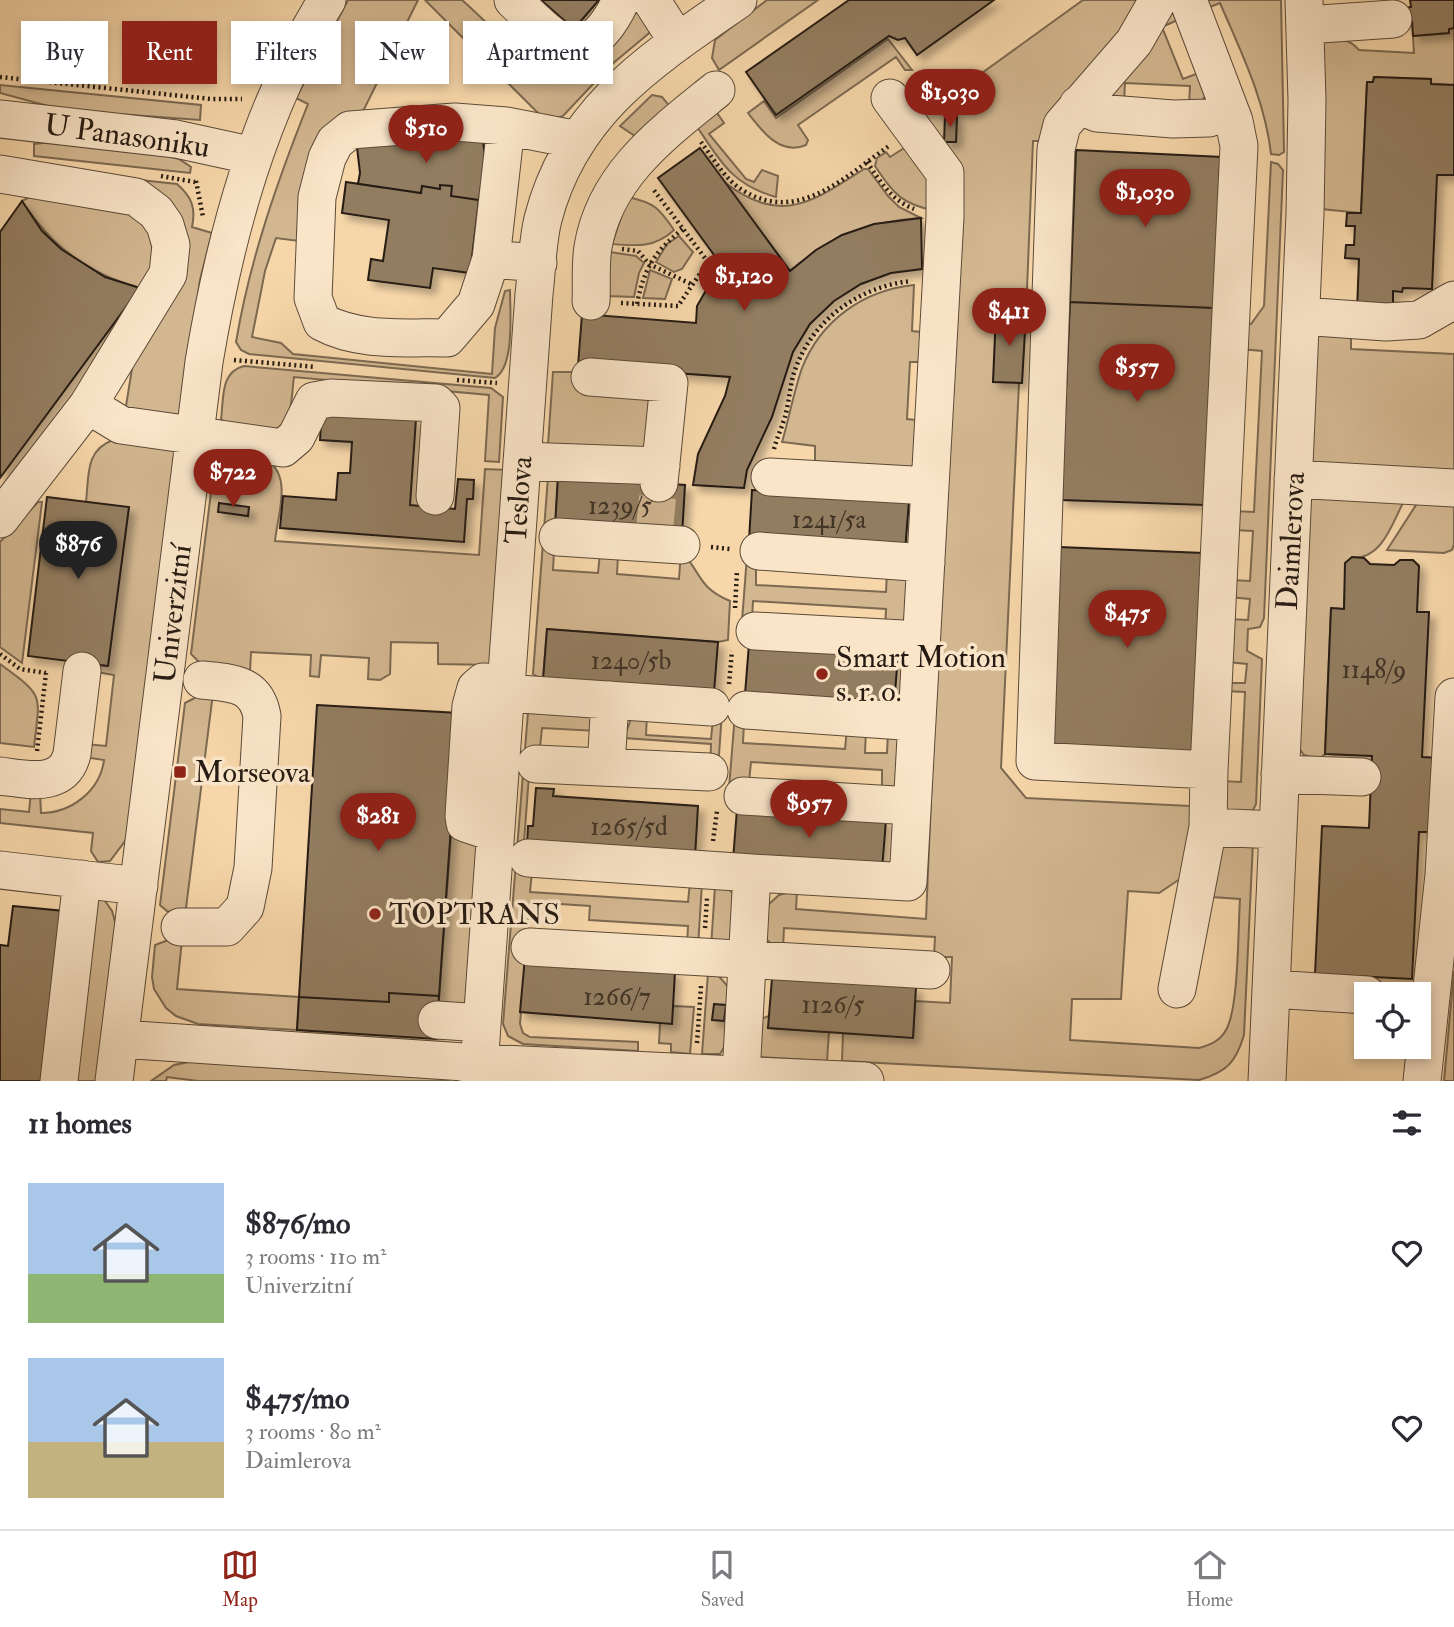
<!DOCTYPE html>
<meta charset="utf-8">
<style>
body{margin:0;font-family:"IM FELL Double Pica",serif;background:#f2f2f3;color:#2b2b33;height:100vh;display:flex;flex-direction:column;font-size:26px;white-space:nowrap}
*{box-sizing:border-box;margin:0}
p{font-size:23px;color:#7c7c81}
.icon{flex:none;width:38px;height:38px;fill:none;stroke:currentColor;stroke-width:2;stroke-linecap:round;stroke-linejoin:round}
.map{position:relative;height:1081px;overflow:hidden}
.details{display:flex;flex-direction:column;background:#fff;flex:1}
.details>*{flex:none}
.hud{position:absolute;left:21px;top:21px;width:700px;height:63px;display:flex;gap:14px}
.fabs{position:absolute;left:1354px;top:982px;display:grid;gap:14px}
.fabs a{display:grid;place-items:center;width:77px;height:77px;border-radius:0px;background:#fff;box-shadow:0 4px 10px #0003;font-size:35px}
.price{position:absolute;translate:-50% -60px;padding:0 16px;border-radius:24px;background:#8f2418;color:#fff;font-size:23px;line-height:46px;filter:drop-shadow(0 2px 4px #0008)}
.price::after{content:'';position:absolute;left:50%;top:42px;width:21px;height:16px;margin-left:-10px;background:inherit;clip-path:polygon(0 0,100% 0,50% 100%)}
.price.current{background:#222;color:#fff}
ul{padding:0;list-style:none}
li{display:flex;align-items:center;gap:21px;height:175px;padding:0 28px}
li span{display:grid;place-items:center;flex:none;width:196px;height:140px;border-radius:0px;color:#555}
li>.icon{margin-inline-start:auto}
span .icon{width:84px;height:84px;fill:#fffc;stroke-width:1}
li b{font-size:30px}
h2{display:flex;justify-content:space-between;align-items:center;height:84px;padding:0 28px;font-size:30px}
.chip{padding:0 24px;border-radius:0px;background:#fff;box-shadow:0 4px 10px #0003;font-size:24px;line-height:63px}
.chip.current{background:#8f2418;color:#fff}
.tab-bar{display:flex;justify-content:space-around;align-items:center;height:98px;border-top:2px solid #e1e1e2;background:#fff;font-size:19px;color:#7c7c81}
.tab-bar a{display:grid;justify-items:center;gap:4px}
.tab-bar .current{color:#8f2418}
.map>svg:first-child{display:block}
</style>
<div class="map">
<svg width="1454" height="1081" viewBox="0 0 1454 1081">
<defs>
<filter id="shadow"><feDropShadow dx="6" dy="6" stdDeviation="3.5" flood-color="#0004"/></filter>
</defs>
<rect width="100%" height="100%" fill="#f7d7aa"/>
<filter id="stains"><feTurbulence type="fractalNoise" baseFrequency=".00286" numOctaves="4"/><feColorMatrix values="0 0 0 0 .2 0 0 0 0 .09 0 0 0 0 .02 0 0 0 .5 -.17"/></filter>
<radialGradient id="worn" r=".72"><stop offset=".6" stop-color="#630" stop-opacity="0"/><stop offset="1" stop-color="#630" stop-opacity=".3"/></radialGradient>
<!-- green -->
<path fill="#d3b790" stroke="#7c6951" stroke-width="2" d="M348 0H418L299 241 276 238 265 271 252 337 281 343 293 354 492 374 495 328 505 291 510 290C510 312 515 366 495 378L249 354 241 350 236 342C250 259 277 182 308 104L296 98Z
M425 0H462C494 28 532 73 573 81L579 62 640 8 654 29 611 65 563 116 552 120 543 118Z
M767 0H818L719 70 712 58 715 40Z
M1083 0H1147L1047 141H1033L1026 314 997 312 1019 383 1001 768 1026 798 1190 806 1201 790 1180 879 1159 893 1128 891 1121 999H1072L1070 1040 1199 1048C1210 1045 1220 1041 1226 1030 1239 1008 1238 928 1240 899L1212 897 1217 846 1253 841 1244 1035C1236 1062 1227 1072 1199 1080L842 1061 843 1033 913 1037 915 1001 950 1003 952 957H934L935 937 784 928 783 948 774 946 766 939 768 905 779 895 797 890 796 909 926 919 953 275 921 117Z
M1199 0H1281L1284 152 1279 155 1271 154C1265 100 1241 52 1220 3L1202 10Z
M1171 9 1180 19 1162 27 1183 79 1201 72 1206 95 1201 102 1189 105 1190 86 1125 83 1124 103 1111 102 1107 85Z
M1454 28V85L1431 84V79L1374 77 1373 82H1367L1361 213 1321 209 1322 41C1338 39 1348 37 1359 50L1414 53 1413 36 1449 33V29Z
M888 39 912 70H905L896 57 798 125 808 140 806 145C780 156 762 131 748 113L764 101 776 118Z
M0 85 201 105 200 120 63 110 0 93Z
M652 95 662 97 670 107 638 138 620 126Z
M715 110 724 123 709 134 746 179 754 182 762 170 778 176 776 197C729 184 719 158 693 121Z
M61 141 167 156 179 159 191 167 190 173 34 156V144Z
M909 145 925 166 936 211C901 204 894 194 875 166L877 158 886 152 890 157Z
M1271 162 1278 164 1283 170 1264 618 1260 627 1248 629 1247 651 1262 659 1256 804 1251 814 1226 815 1222 781 1241 782 1245 692 1226 691 1227 683H1245L1247 664 1228 662 1229 619 1248 620 1250 599 1229 597 1231 580 1250 581 1253 531 1233 530V511L1254 512 1262 351 1241 349 1242 324H1251L1264 306Z
M0 165 177 184C192 197 196 208 192 227L212 233 200 280 180 422 127 413 126 406 135 350 179 233Z
M864 169H868L888 196 899 207 921 218C868 221 830 238 790 271L724 182C782 226 812 202 864 169Z
M33 195 111 205 146 222 156 262 140 288C88 274 51 246 22 201Z
M628 197C655 203 659 208 674 230 655 248 636 246 612 244Z
M679 236 693 252 682 269 674 272 656 262 667 244Z
M610 252 636 256 644 263 639 273 634 297 607 296Z
M650 270 672 279 665 299 643 298Z
M914 285 912 331 931 333 929 362H910L907 419 926 421 913 473 815 471V446L782 442C789 418 794 391 802 368 821 320 864 290 914 285Z
M1351 327V349L1454 354V469L1449 475 1315 465 1307 454 1314 343 1319 330Z
M244 366 491 388 503 397 499 462 485 461 489 395 294 377C291 396 294 418 276 430L230 426 221 419C224 398 220 372 244 366Z
M553 372H579L655 393 646 452 548 445Z
M113 440 175 448 128 837 110 861 98 862 91 851 93 833 0 823V809L29 812 31 792H40L41 813C71 813 100 791 104 760L84 757 86 744 106 746 114 675 96 672V665L108 666 128 508 86 502C89 476 85 450 113 440Z
M223 455C235 456 250 456 262 459 295 470 277 517 275 541L479 555 485 469 507 470 493 665 438 664V643L391 642 390 674 380 680 368 679 369 658 321 655 319 677 310 676 311 655 251 652 250 672 204 667 191 654 215 460Z
M558 476 553 570 598 573 600 553 618 555 617 574 679 579 681 551C702 573 697 587 730 601L728 640 718 642 547 629 543 680 533 674 548 477Z
M1425 491 1454 494V544L1452 550 1444 553 1387 550Z
M1306 499H1405C1392 523 1383 559 1352 558L1346 563 1344 609 1331 608 1325 754 1319 759 1304 755 1298 747Z
M38 502H42L22 663 0 647V542Z
M747 556 756 566V585L886 592 887 572 910 580 913 620 885 628 886 609 753 601 752 620 741 634Z
M0 664C45 697 40 693 34 747L0 743Z
M204 693H213L185 916 167 911 160 905 185 703Z
M723 698 718 769H710L711 744 624 738 631 719 647 714 646 735 711 739 713 719Z
M736 701 745 702 743 743 845 749 847 728 866 730 865 753H887L888 733 901 738 900 786 882 790V770L751 762 749 782 728 801Z
M581 711 594 719 597 731 542 728 540 748H531L522 869 532 872 530 892 688 902 690 882 702 883 698 947 687 946 688 926 589 920 590 906 530 902 520 1024 523 1033 530 1037 638 1042V1051L523 1044 508 1036 503 1024 528 712Z
M451 835 479 839 467 1013 444 1037 436 1039Z
M715 886 726 887 734 894 737 940 711 948Z
M103 898 112 911 116 925 97 1081H65L89 900Z
M171 939 182 940 177 989 299 997 297 1030 198 1024 176 1016 166 1008 154 989 152 977 155 945Z
M1454 971V1081H1444Z
M708 973 717 974 730 989 725 1046 720 1054H702Z
M673 1006 694 1007 690 1054 671 1052V1044L659 1043 660 1023Z
M769 1016V1028L829 1032 827 1061 759 1057 758 1020Z
M194 1061 439 1076 449 1081H198L167 1077 166 1081H151L174 1065Z"/>
<!-- building -->
<path fill="#937d61" stroke="#261b12" stroke-width="2" filter="url(#shadow)" d="M541 0H599L574 29Z
M849 0H994L917 55 905 38 898 40 889 36 776 115 746 72Z
M1410 0H1454V28L1449 29V33L1413 36 1412 21 1404 22 1403 8 1411 7Z
M1374 77 1431 79V84L1454 85V175H1437L1432 289 1403 288 1402 292 1393 291V307L1357 311 1359 259 1345 258 1346 245H1354L1355 226H1346L1347 213H1361L1367 82H1373Z
M945 116H957L956 142H944Z
M482 132 485 158 479 200 451 196 452 186 440 185V189L422 186 421 193 358 184 360 173 357 147Z
M700 148 790 271 816 250 842 235 874 224 921 218 922 269 891 273 861 284 834 301 810 324 793 352 772 417 747 470 744 488 693 485 698 454 725 396 730 377 578 366 582 314 696 323 697 306 712 280 725 270 658 178Z
M1076 150 1222 157 1214 308 1070 302Z
M346 182 421 193 422 186 440 189V185L452 186 451 196 479 200 470 273 433 268 430 288 368 280 371 259 383 261 389 220 342 213Z
M22 201 42 231 61 249 105 277 140 288 0 478V232Z
M1070 302 1214 308 1205 505 1061 500Z
M996 312 1026 314 1022 383 993 382Z
M322 412 416 419 410 505 455 509 458 479 474 480 473 499H467L464 542 280 528 283 496 336 500 338 473H350L352 442 320 440Z
M558 476 685 485 682 536 555 526Z
M752 490 909 501 905 551 749 540Z
M47 497 129 507 108 666 28 656Z
M219 503 249 507 248 516 218 512Z
M1059 547 1203 553 1195 754 1051 747Z
M1352 557 1364 558 1370 564 1394 565 1400 560H1413L1419 566 1417 612H1429L1422 757 1443 758 1440 832H1419L1412 979 1315 974 1322 826 1369 828 1372 756 1325 754 1331 608 1344 609 1345 563Z
M547 629 718 642 714 692 543 680Z
M749 644 898 655 894 705 745 694Z
M317 705 459 713 439 996 389 993V1002L299 997Z
M536 788 554 789 553 796 698 806 695 857 527 845 528 826H533Z
M737 809 886 820 882 870 733 860Z
M13 906 64 911 43 1081H0V945L8 946Z
M525 957 675 972 672 1024 520 1012Z
M772 978 916 987 913 1038 768 1028Z
M389 993 439 996 436 1039 297 1030 299 997 389 1002Z
M714 1004 726 1005 724 1021 712 1020Z"/>
<g fill="none" stroke-linecap="round" stroke-linejoin="round">
<!-- minor-tunnel -->
<path stroke="#cdb18c" stroke-width="37" stroke-dasharray="37 18" stroke-linecap="butt" d="M654 534 659 483"/>
<!-- minor casing -->
<g stroke="#5a4a38" stroke-width="39">
<path id="minor" d="M513 0C525 11 554 42 570 45 594 50 613 18 621 0
M651 0 678 42
M1158 0 1134 42 1062 125 1056 149 1035 761 1209 770 1239 146 1234 121 1188 0
M1306 25 1393 19
M1078 105 1097 113 1173 119 1209 118 1230 111
M0 119 176 139 254 156
M0 174 136 197 156 212 165 225 171 245 168 274 88 405 0 519
M491 259 506 126
M538 263 491 259 476 304 447 338C405 337 359 342 322 322L313 298 317 197 327 158 335 142 350 130 455 122 506 126 578 140
M591 301C592 284 590 265 593 247 605 175 663 133 716 90
M1301 316 1386 322 1419 320 1454 300
M590 377 669 383 659 483
M88 405 121 425 283 448 296 437 314 401 331 398 436 403 441 408 435 496
M522 461 661 466
M770 477 930 486
M1293 479 1454 488
M558 537 681 545
M759 551 926 563
M755 631 921 640
M505 693 711 707
M746 710 917 722
M536 764 709 772
M606 767 610 700
M1280 774 1362 777
M0 776C26 779 63 789 72 754L82 671
M743 796 912 806
M1208 827 1278 830
M495 833 465 823 464 816 471 706 476 688 483 682 505 683
M528 858 752 873
M0 870 139 886
M180 927H227L245 907 253 868 262 716C256 682 230 683 202 680
M530 947 931 970
M1177 989 1208 827 1209 770
M1271 989 1367 995
M437 1020 482 1023
M120 1039 479 1063 865 1081
M741 1075 752 873 908 882 945 217V173L890 98
M59 1081 82 879
M114 1081 204 362C225 236 259 109 327 0
M478 1081 534 294C537 270 537 243 543 219 571 110 651 60 738 0
M1267 1081 1305 214 1307 100 1304 0
M1422 1081 1444 875 1454 697"/>
</g>
<!-- path -->
<path stroke="#261b12" stroke-width="4.5" stroke-dasharray="2 3.5" stroke-linecap="butt" d="M0 77 211 99H242
M701 142C713 158 726 181 744 191 799 224 846 176 889 146
M867 162C880 181 891 200 914 209
M161 176 195 182
M196 181 203 217
M622 249 638 251 649 264 693 285
M621 303 678 306 708 262 653 189
M637 304C644 268 655 251 683 229
M234 360 316 367
M457 380 497 383
M774 449C777 437 783 425 786 413 789 401 790 388 793 376 809 322 857 287 911 281
M711 547 730 549
M735 608 737 571
M0 654 20 669 46 673
M729 684 732 651
M37 751 46 673
M713 841 717 811
M705 928 707 898
M697 1043 701 986"/>
<!-- minor -->
<use href="#minor" stroke="#fae5c8" stroke-width="37"/>
</g>
<!-- markers -->
<g fill="#8f2418" stroke="#fae5c8" stroke-width="2.5">
<circle cx="822" cy="674" r="7"/>
<rect x="173" y="765" width="14" height="14" rx="3.5"/>
<circle cx="375" cy="914" r="7"/>
</g>
<g text-anchor="middle" dominant-baseline="central" stroke-width="7" stroke-linejoin="round" paint-order="stroke">
<!-- number labels -->
<g font-size="26" fill="#413426">
<text x="620" y="506">1239/5</text>
<text x="829" y="520">1241/5a</text>
<text x="631" y="661">1240/5b</text>
<text x="1374" y="670">1148/9</text>
<text x="629" y="827">1265/5d</text>
<text x="617" y="997">1266/7</text>
<text x="833" y="1005">1126/5</text>
</g>
<!-- street labels -->
<g font-size="30" fill="#261b12" stroke="#fae5c8">
<text transform="translate(127 136) rotate(8)">U Panasoniku</text>
<text transform="translate(519 500) rotate(-86)">Teslova</text>
<text transform="translate(1291 541) rotate(-87)">Daimlerova</text>
<text transform="translate(173 614) rotate(-83)">Univerzitní</text>
</g>
<!-- poi labels -->
<g font-size="30" fill="#261b12" stroke="#fae5c8" text-anchor="start">
<text x="836" y="657">Smart Motion<tspan x="836" dy="34">s. r. o.</tspan></text>
<text x="194" y="772">Morseova</text>
<text x="389" y="914">TOPTRANS</text>
</g>
</g>
<rect width="100%" height="100%" filter="url(#stains)"/>
<rect width="100%" height="100%" fill="url(#worn)"/>
</svg>
<div class="fabs">
<a><svg class="icon" aria-label="locate" viewBox="0 0 24 24"><circle cx="12" cy="12" r="6"/><path d="M12 2v4M12 18v4M2 12h4M18 12h4"/></svg></a>
</div>
<b class="price" style="left:950px;top:129px">$1,030</b>
<b class="price" style="left:426px;top:165px">$510</b>
<b class="price" style="left:1145px;top:229px">$1,030</b>
<b class="price" style="left:744px;top:313px">$1,120</b>
<b class="price" style="left:1009px;top:348px">$411</b>
<b class="price" style="left:1137px;top:404px">$557</b>
<b class="price" style="left:233px;top:509px">$722</b>
<b class="price current" style="left:78px;top:581px">$876</b>
<b class="price" style="left:1127px;top:650px">$475</b>
<b class="price" style="left:809px;top:840px">$957</b>
<b class="price" style="left:378px;top:853px">$281</b>
<div class="hud">
<a class="chip">Buy</a>
<a class="chip current">Rent</a>
<a class="chip">Filters</a>
<a class="chip">New</a>
<a class="chip">Apartment</a>
</div>
</div>
<section class="details">
<h2>11 homes<svg class="icon" aria-label="filters" viewBox="0 0 24 24"><path d="M4 7h16M4 17h16"/><circle cx="9" cy="7" r="2"/><circle cx="15" cy="17" r="2"/></svg></h2>
<ul>
<li><span style="background:linear-gradient(#a9c7e8 65%,#8fb573 0)"><svg class="icon" aria-label="home" viewBox="0 0 24 24"><path d="M3 11l9-7 9 7M6 9v11h12V9"/></svg></span><div><b>$876/mo</b><p>3 rooms · 110 m²</p><p>Univerzitní</p></div><svg class="icon" aria-label="heart" viewBox="0 0 24 24"><path d="M12 20l-8-8c-3-5 5-10 8-4 3-6 11-1 8 4z"/></svg></li>
<li><span style="background:linear-gradient(#a9c7e8 60%,#c2b280 0)"><svg class="icon" aria-label="home" viewBox="0 0 24 24"><path d="M3 11l9-7 9 7M6 9v11h12V9"/></svg></span><div><b>$475/mo</b><p>3 rooms · 80 m²</p><p>Daimlerova</p></div><svg class="icon" aria-label="heart" viewBox="0 0 24 24"><path d="M12 20l-8-8c-3-5 5-10 8-4 3-6 11-1 8 4z"/></svg></li>
</ul>
</section>
<nav class="tab-bar">
<a class="current"><svg class="icon" aria-label="map" viewBox="0 0 24 24"><path d="M3 6l6-2 6 2 6-2v14l-6 2-6-2-6 2zM9 4v14M15 6v14"/></svg>Map</a>
<a><svg class="icon" aria-label="saved" viewBox="0 0 24 24"><path d="M7 4h10v16l-5-4-5 4z"/></svg>Saved</a>
<a><svg class="icon" aria-label="home" viewBox="0 0 24 24"><path d="M3 11l9-7 9 7M6 9v11h12V9"/></svg>Home</a>
</nav>
